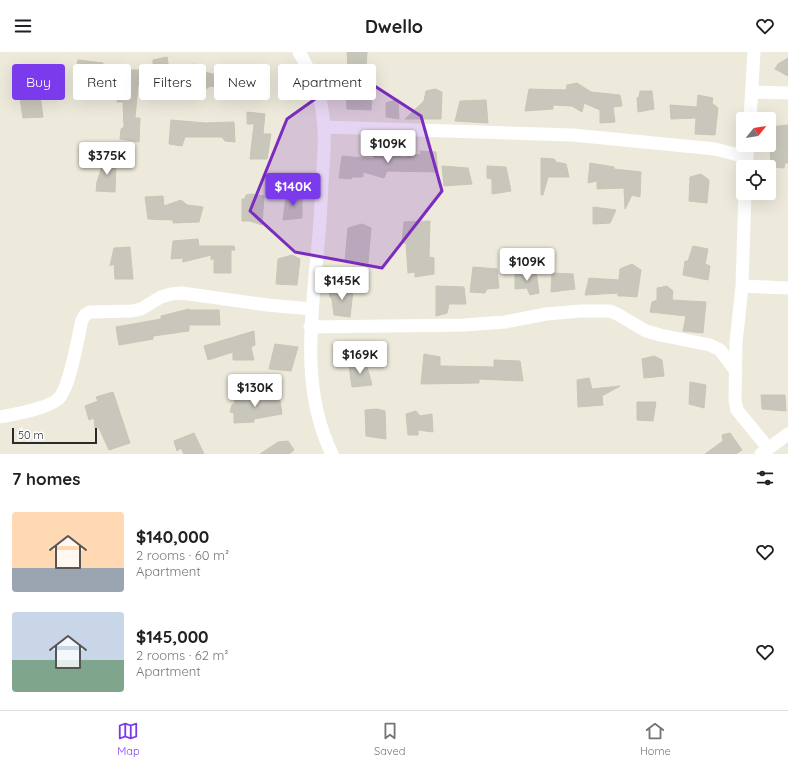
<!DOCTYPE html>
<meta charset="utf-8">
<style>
body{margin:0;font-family:Quicksand,sans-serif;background:#f2f2f2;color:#202124;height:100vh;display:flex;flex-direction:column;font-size:15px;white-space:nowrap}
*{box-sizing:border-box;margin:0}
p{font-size:13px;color:#757577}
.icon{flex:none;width:22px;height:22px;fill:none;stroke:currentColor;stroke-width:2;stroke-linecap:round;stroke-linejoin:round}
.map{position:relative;height:402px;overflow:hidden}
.side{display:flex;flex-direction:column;background:#fff;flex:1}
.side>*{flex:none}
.guide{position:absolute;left:12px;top:12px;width:400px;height:36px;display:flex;gap:8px}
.needle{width:26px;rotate:60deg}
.controls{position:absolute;left:736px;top:60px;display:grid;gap:8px}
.controls a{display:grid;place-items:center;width:40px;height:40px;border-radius:4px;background:#fff;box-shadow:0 4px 16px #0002;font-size:20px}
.scale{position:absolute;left:12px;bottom:10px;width:85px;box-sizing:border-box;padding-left:4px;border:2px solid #2b2b2b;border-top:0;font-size:11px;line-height:14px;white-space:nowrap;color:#2b2b2b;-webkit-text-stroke:3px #fff;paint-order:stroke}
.price{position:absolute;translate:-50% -34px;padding:0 9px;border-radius:4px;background:#fff;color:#222;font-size:13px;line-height:26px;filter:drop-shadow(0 1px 2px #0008)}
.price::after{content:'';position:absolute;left:50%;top:24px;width:12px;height:9px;margin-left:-6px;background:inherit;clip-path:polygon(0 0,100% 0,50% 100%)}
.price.on{background:#7c3aed;color:#fff}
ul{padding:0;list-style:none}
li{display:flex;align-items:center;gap:12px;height:100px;padding:0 12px}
li span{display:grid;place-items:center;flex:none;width:112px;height:80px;border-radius:4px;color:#555}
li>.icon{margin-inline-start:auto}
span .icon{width:48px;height:48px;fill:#fffc;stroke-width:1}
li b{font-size:17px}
h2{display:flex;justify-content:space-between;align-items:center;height:48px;padding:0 12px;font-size:17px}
.chip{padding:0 14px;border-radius:4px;background:#fff;box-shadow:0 4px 16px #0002;font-size:14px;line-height:36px}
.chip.on{background:#7c3aed;color:#fff}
header{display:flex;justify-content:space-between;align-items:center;height:52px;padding:0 12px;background:#fff;font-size:18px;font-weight:800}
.dock{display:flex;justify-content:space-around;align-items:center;height:56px;border-top:1px solid #e0e0e0;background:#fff;font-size:11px;color:#757577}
.dock a{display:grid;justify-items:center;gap:2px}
.dock .on{color:#7c3aed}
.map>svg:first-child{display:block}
</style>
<header><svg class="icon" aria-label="menu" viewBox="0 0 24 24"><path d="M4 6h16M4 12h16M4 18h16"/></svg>Dwello<svg class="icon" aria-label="heart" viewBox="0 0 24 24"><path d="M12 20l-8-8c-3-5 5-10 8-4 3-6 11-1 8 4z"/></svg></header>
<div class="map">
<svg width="788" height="402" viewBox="0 0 788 402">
<rect width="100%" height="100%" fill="#edeadc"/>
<!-- building -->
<path fill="#c9c6bb" stroke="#c9c6b5" d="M347 0H367L366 18H367L363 40 372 42 371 58 347 57 346 34 349 33Z
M167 5 169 18 194 12 197 18 216 23 218 19 255 22 266 25V41H250V39L209 34 208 36 189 37 187 40H180L179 34 138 33 135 66H140L139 90 120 87 121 77 124 75 123 50H117L120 18H153V8Z
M788 6V24L775 17 778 12Z
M78 8 103 11 96 45 76 40 79 26 75 25Z
M30 26 38 28 43 65 23 66 18 33Z
M577 31 591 40 620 43 622 54 613 55 615 70 600 71V58L584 51 582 60 572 54 553 53V57L525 59 529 37 566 38 567 33Z
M435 37 442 40 441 67H405L424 49 426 39Z
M640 39H652L654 57 638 60 637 46 639 45Z
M698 43 713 46 712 51 718 56 715 83 695 82 696 66 671 67 670 53 697 55Z
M398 47 399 67 386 65V51Z
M486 48 488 71 455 69 460 49Z
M247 60 265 62 263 82H271L267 107H250L254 72H247Z
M171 68 205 71 234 70 235 90 225 89 222 85H185L182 94 169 92Z
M788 73V111H785L784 116 771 115 769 75Z
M420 99 436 100 438 120 387 119 384 126 363 120V125H353L351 127 339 126 342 104 374 107 373 100H401V106L421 102Z
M541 106 554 107 556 110 566 112 569 125H548L543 143H541Z
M102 107 116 108 115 140 96 139 97 130 101 117Z
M590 111 614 115V117L641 120 640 145 632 143 625 157 624 136 597 137V129L588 131Z
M442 114 468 116 472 132 444 134Z
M487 114 506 115 511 139 492 142V127L487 126Z
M701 122 709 128 707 151 689 149 690 125Z
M252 142 264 144 262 173 250 169H242V147H245L246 143Z
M302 142V166L283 168 286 144Z
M163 144 164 154 181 148 187 153 203 155 199 170 173 171V168L148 167 145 145Z
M593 155 616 158 610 171 593 172Z
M430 169 429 205 434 206V222L415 225V220L408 221 406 191H402L404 170Z
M362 172 371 176 368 211 356 209H345L348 176Z
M198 187 199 194H234L235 198H231V221H214V206L211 208V203L183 210V206L171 207 173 189Z
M693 194 708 197 705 212 710 214 708 228 683 223 685 209H688Z
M130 195 133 227H115L114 212 110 214 114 196Z
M292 203 300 207 297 233 276 232 278 207Z
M632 212 641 218 637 245 625 244H618V241L585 243 589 226 619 228 620 217Z
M473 215 497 217 499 236 487 237 485 241 470 240Z
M536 219 539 241 530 243 527 236 515 237V222Z
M552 221 573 222 575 237 551 240Z
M436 234 464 235 466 252H449L447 261 436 264Z
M667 234 673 239 672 248 706 250 703 281 683 279 686 264 650 260 652 250 657 248V236Z
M344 236 353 239 350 265 334 263 332 247 330 245 329 237Z
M189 257V258H219L220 273H189V279L153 284V287L119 293 116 275 161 267V264Z
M254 279 255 293 251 295 254 308H233V300L208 308 204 294Z
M275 292 298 295 291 319 269 317Z
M424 302 440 305V314L494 315V308L520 309 523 329 479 327V331L421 332Z
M654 304 662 308 664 324 644 326 642 307Z
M366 311 372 333 352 335 349 313Z
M589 326 592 337 620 334 602 344 603 353 578 355 577 328Z
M690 330 706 333 704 356 689 352Z
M113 340 130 391 109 398 99 376H95L94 366 89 368 85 354 98 349 96 345Z
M279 343 282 362 254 367V370L234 371V361L230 360 232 353 235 351 234 344 261 346 262 352 264 345Z
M761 343H785L786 359 762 357Z
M637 350H656L653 369 637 368Z
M377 357 385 359 386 387 366 384 365 358Z
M416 359 420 364 432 362 433 380 418 378V383H408L406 362Z
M194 381 204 402H184L181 396 177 399 174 389Z
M730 381 742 398 736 402H705L723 389 722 383Z
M288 389 294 398 289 402H260L278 390Z"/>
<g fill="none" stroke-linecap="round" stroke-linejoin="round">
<!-- minor -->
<path stroke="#fff" stroke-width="13" d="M299 0C307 14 315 29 319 44 327 72 324 103 322 132 321 159 319 187 316 214 310 277 303 343 332 402
M752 40 788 41
M750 67 754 0
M324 75 573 83 715 97 746 105
M746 115 748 93
M745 141 742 234 736 291 735 348 737 358 768 396
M742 234 788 236
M310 275 464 273 505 270 546 262 581 259H610L617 262 646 279 660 283 710 293 720 298 736 319
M0 365C15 362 47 357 58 347 70 337 78 284 82 268L85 263 90 260 132 259 141 257 161 245 171 242 182 241 267 253 312 257
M761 402 788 382"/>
</g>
<!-- marked area -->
<path fill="#7b2cbf" fill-opacity="0.2" stroke="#7b2cbf" stroke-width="3" stroke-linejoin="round" d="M353 20 421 64 442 139 382 216 295 200 250 159 287 67Z"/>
</svg>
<div class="controls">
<a><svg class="needle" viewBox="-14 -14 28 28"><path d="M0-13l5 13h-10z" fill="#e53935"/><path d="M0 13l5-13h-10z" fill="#757577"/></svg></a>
<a><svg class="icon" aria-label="locate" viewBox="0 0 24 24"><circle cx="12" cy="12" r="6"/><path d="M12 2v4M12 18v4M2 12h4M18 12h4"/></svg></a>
</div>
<div class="scale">50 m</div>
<b class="price" style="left:388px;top:112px">$109K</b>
<b class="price" style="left:107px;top:124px">$375K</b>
<b class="price on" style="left:293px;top:155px">$140K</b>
<b class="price" style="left:527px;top:230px">$109K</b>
<b class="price" style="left:342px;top:249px">$145K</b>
<b class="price" style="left:360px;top:323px">$169K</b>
<b class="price" style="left:255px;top:356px">$130K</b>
<div class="guide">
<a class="chip on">Buy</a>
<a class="chip">Rent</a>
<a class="chip">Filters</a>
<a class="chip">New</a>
<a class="chip">Apartment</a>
</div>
</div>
<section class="side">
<h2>7 homes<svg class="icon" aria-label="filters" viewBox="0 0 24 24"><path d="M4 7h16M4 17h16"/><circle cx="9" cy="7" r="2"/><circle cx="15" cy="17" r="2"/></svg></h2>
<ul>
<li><span style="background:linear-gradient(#ffd9b3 70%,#9aa5b1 0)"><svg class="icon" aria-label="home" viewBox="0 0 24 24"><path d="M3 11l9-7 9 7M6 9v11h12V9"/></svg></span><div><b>$140,000</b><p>2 rooms · 60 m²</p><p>Apartment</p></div><svg class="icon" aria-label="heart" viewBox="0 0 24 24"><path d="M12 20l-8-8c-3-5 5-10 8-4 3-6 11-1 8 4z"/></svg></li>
<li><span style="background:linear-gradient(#c9d6e8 60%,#7fa58c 0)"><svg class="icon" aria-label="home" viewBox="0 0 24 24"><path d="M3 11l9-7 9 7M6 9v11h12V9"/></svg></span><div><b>$145,000</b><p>2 rooms · 62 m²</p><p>Apartment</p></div><svg class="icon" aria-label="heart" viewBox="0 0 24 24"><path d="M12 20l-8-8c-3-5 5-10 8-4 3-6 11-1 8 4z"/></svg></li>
</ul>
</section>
<nav class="dock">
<a class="on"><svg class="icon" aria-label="map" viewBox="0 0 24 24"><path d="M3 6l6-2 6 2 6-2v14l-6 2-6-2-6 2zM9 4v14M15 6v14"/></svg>Map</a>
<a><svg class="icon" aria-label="saved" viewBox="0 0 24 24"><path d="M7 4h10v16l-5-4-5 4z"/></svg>Saved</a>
<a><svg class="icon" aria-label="home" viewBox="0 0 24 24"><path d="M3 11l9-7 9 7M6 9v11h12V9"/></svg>Home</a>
</nav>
